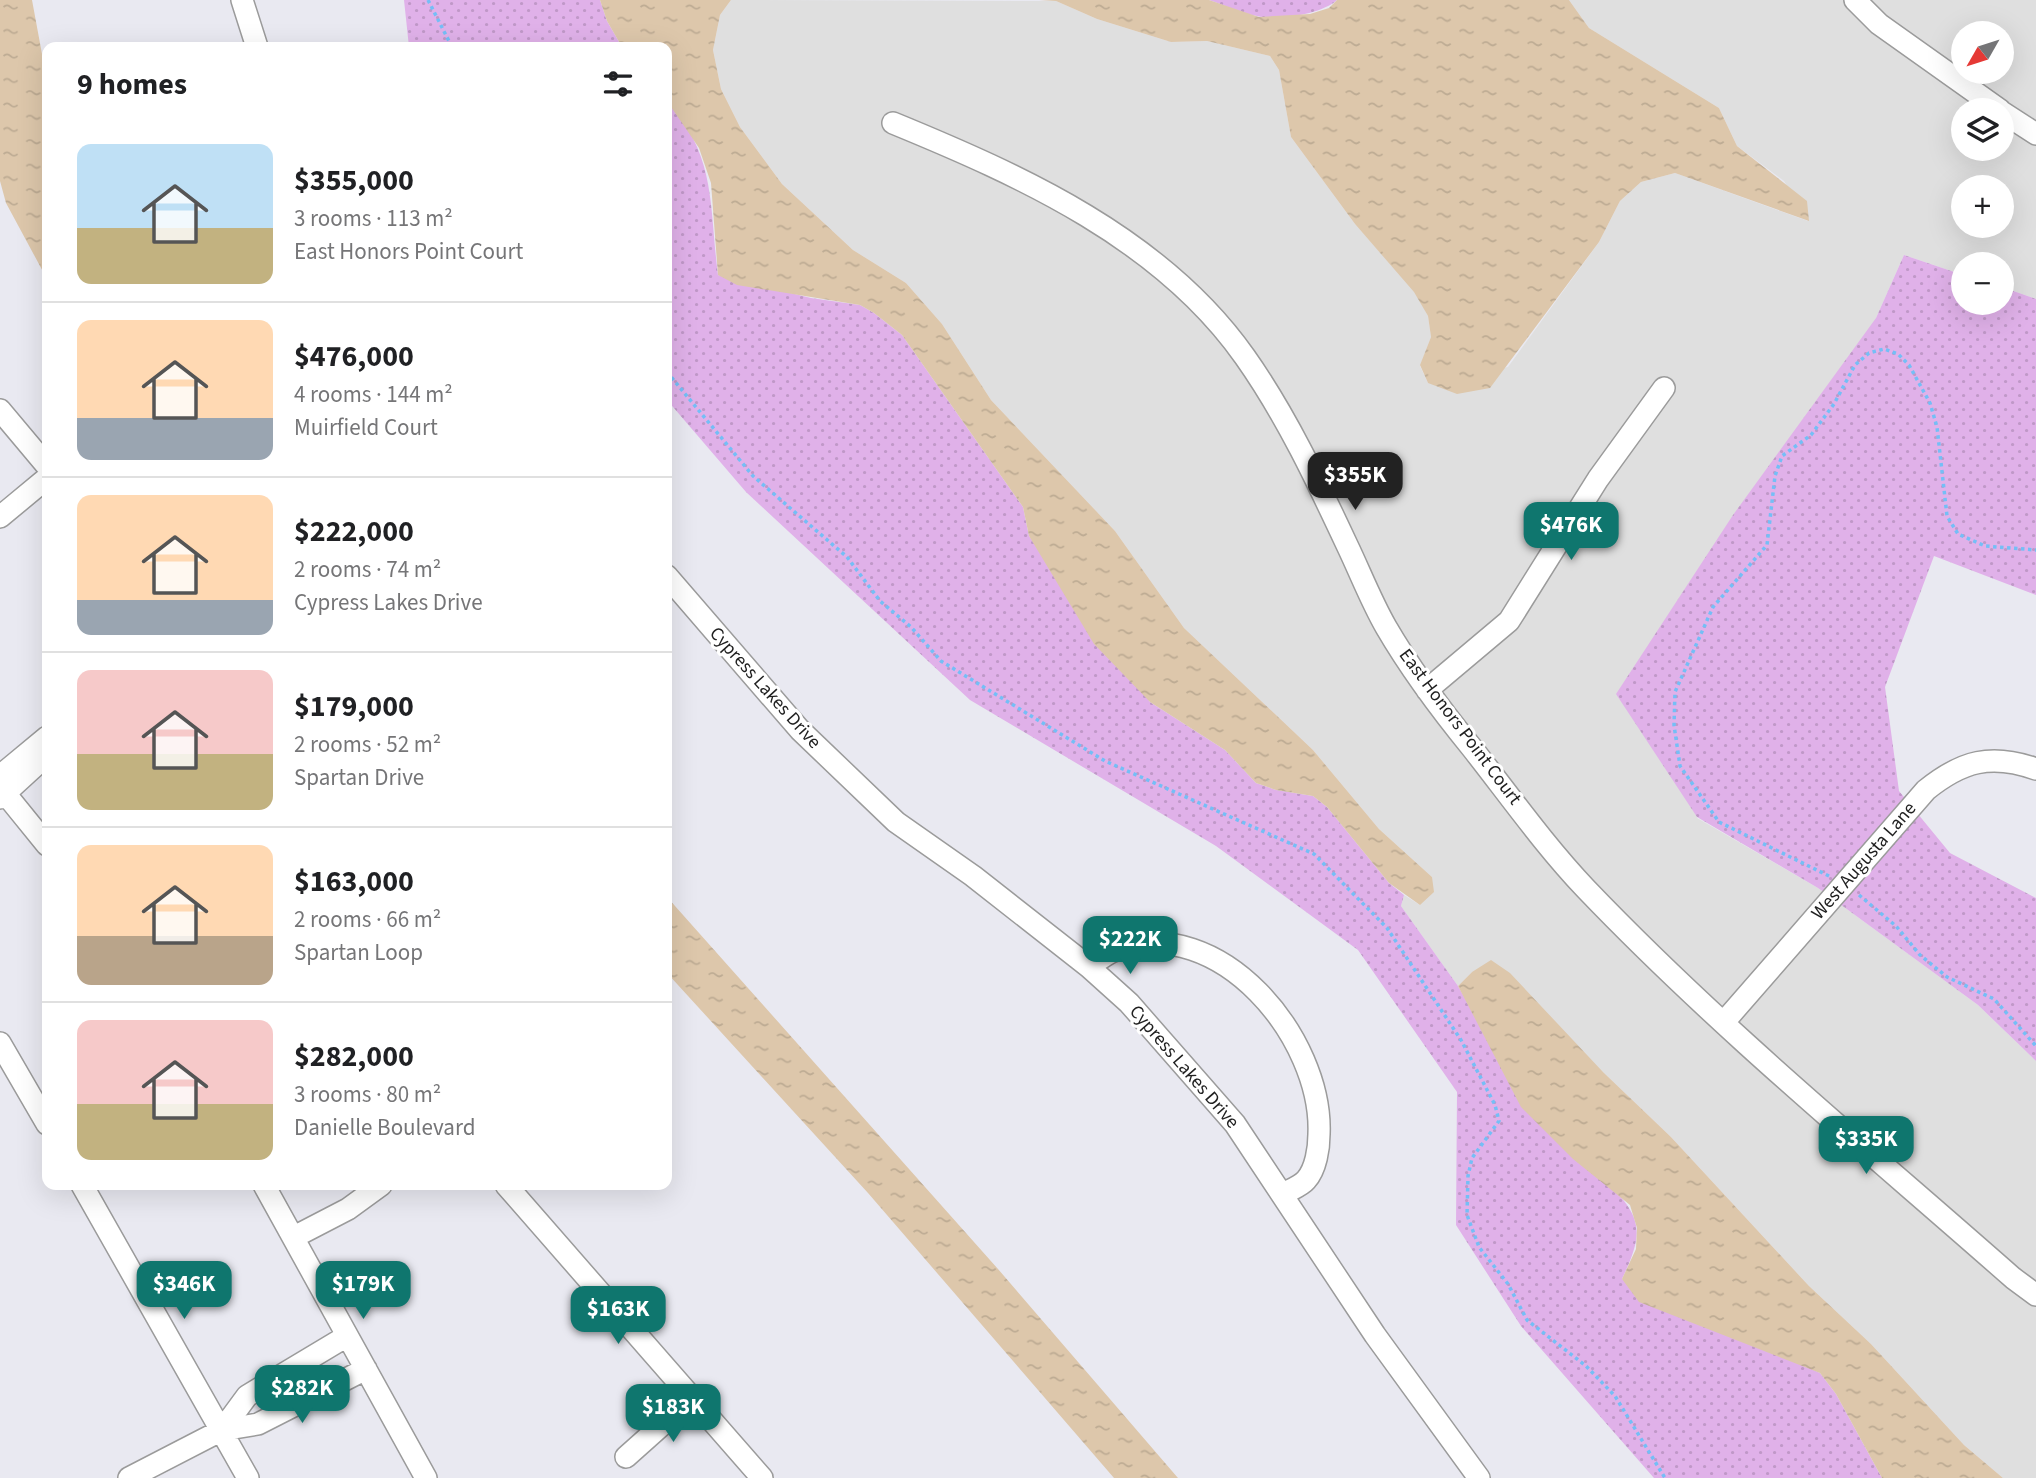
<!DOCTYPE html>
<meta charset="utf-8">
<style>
body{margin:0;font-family:"Source Sans 3",sans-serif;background:#f6f6f6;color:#202124;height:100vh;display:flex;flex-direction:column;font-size:26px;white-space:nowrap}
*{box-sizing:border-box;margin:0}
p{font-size:23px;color:#757577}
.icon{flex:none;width:38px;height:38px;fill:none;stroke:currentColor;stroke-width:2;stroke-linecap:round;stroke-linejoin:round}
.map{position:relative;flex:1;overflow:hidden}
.side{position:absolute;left:42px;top:42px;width:630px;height:1148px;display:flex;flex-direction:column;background:#fff;border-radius:14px;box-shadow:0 7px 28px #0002}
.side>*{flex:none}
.needle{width:46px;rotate:231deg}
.tools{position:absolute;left:1951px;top:21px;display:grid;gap:14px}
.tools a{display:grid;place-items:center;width:63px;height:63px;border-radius:50%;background:#fff;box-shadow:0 7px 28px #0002;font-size:35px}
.price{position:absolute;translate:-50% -60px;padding:0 16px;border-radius:14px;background:#0f766e;color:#fff;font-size:23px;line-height:46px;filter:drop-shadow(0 2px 4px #0008)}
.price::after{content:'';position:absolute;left:50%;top:42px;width:21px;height:16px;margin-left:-10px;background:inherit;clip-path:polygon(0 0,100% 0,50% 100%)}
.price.selected{background:#222;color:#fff}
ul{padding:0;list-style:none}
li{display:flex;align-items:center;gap:21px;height:175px;padding:0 35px}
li+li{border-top:2px solid #e0e0e0}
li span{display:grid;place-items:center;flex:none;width:196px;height:140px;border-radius:14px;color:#555}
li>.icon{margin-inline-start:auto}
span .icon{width:84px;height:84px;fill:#fffc;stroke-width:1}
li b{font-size:30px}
h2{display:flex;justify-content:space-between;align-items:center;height:84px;padding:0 35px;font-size:30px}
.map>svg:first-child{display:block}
</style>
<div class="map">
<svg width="2036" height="1478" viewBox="0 0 2036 1478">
<defs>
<pattern id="grass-dots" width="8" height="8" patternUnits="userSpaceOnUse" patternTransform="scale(1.75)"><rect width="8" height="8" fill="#e0b1e9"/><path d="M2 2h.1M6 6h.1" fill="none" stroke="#c098c8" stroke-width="1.8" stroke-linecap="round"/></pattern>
<pattern id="water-ripples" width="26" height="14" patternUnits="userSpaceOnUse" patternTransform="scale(1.75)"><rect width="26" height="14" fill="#ddc7ab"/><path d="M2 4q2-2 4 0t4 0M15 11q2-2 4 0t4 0" fill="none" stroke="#bdab93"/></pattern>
</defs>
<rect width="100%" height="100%" fill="#e9e9f1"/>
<!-- residential -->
<path fill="#dfdfdf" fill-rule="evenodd" d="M731 0 1056 1 1097 19 1171 42 1207 41 1270 56 1279 70 1291 137 1355 224 1415 292 1428 316 1431 337 1420 366 1428 383 1508 367 1599 242 1620 201 1641 182 1675 173 1808 221 1784 181 1737 146 1719 108 1589 28 1569 0H2036V299L2002 287V264H1964L1963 275 1904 255 1876 318 1697 818 1818 888 1978 1005 2036 1061V1478H2003L1964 1445 1871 1344 1809 1286 1671 1137 1603 1072 1472 972 1458 986 1401 906 1404 895 1420 905 1432 877 1379 829 1313 750 1184 628 1115 531 991 400 942 324 906 283 853 250 782 184 740 127 721 89 713 50 720 15ZM1964 33H2002V72H1964ZM1964 110H2002V149H1964ZM1964 187H2002V226H1964Z"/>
<!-- grass -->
<path fill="url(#grass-dots)" d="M404 0H600L607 21 622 47H409Z
M1209 0H1337C1322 14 1278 21 1257 16 1241 13 1224 5 1209 0Z
M667 101C717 156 709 207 718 275L811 298 860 305 874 313 902 335 1023 507 1029 536 1150 702 1225 750 1256 783 1276 790 1313 796 1327 807 1389 883 1404 895 1401 906 1458 986 1483 1030 1609 1185C1645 1219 1642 1236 1622 1279L1820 1373 1836 1394 1882 1478H1654L1521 1326 1456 1225 1457 1092 1358 950 1216 846 970 700 746 492 667 400Z
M1904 255 1963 275 1964 303H2002V287L2036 299V595L1934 556 1885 687 1899 791 1950 853 2036 898V1061L1978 1005 1818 888 1697 817 1616 694 1733 515 1876 318Z"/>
<!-- water -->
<path fill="url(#water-ripples)" d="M0 0H32L47 81V279L6 203 0 181Z
M600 0H731L720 15 713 50 721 89 740 127 782 184 853 250 906 283 942 324 991 400 1115 531 1184 628 1313 750 1379 829 1432 877 1434 892 1420 905 1389 883 1327 807 1313 796 1276 790 1256 783 1225 750 1150 702 1094 644 1029 536 1023 507 902 335 874 313 860 305 737 285 718 275 711 183 699 148 667 101V47H622L607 21Z
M1039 0H1209L1259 17 1310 14 1329 8 1337 0H1569L1589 28 1719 108 1737 146 1807 201 1809 221 1675 173 1641 182 1620 201 1599 242 1490 388 1457 394 1428 383 1420 365 1431 337 1428 316 1414 292 1355 224 1291 137 1279 70 1270 56 1207 41 1171 42 1097 19 1056 1Z
M667 897 998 1269 1178 1478H1114L868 1193 667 973Z
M1491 960 1510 973 1603 1072 1671 1137 1809 1286 1871 1344 1964 1445 2003 1478H1882L1836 1394 1820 1373 1639 1302 1622 1279 1636 1249 1637 1228 1630 1205 1573 1159 1521 1107 1458 986 1472 972Z"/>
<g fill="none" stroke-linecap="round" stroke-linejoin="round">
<!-- minor casing -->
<g stroke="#9b9b9b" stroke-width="24">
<path id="minor" d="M242 0 257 47
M1855 0 1879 24 2000 110
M2002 112 2036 134
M893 123C1022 176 1162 239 1245 357 1286 415 1317 481 1347 545 1360 572 1371 601 1386 627 1411 670 1441 710 1472 748 1509 795 1545 846 1586 889 1719 1028 1869 1151 2013 1278L2036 1295
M0 410 47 466
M0 517 47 478
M667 576 800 730 896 822 973 876 1089 967 1129 1003 1235 1124 1375 1335 1479 1478
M1427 690 1509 621 1598 479 1664 388
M0 776 47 737
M0 787 47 845
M0 798 47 755
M1089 967C1097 961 1107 953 1116 950 1220 912 1323 1039 1319 1134 1319 1148 1316 1169 1306 1180 1301 1186 1290 1190 1283 1194
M1724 1022 1926 790C1962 761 1991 753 2036 769
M0 1043 47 1124
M82 1185 248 1478
M264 1185 426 1478
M506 1185 762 1478
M294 1237 348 1209 381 1185
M222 1430 247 1396 347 1336
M626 1457 691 1399
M129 1478 222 1430 258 1424 366 1369"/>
</g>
<!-- path -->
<path stroke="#75bef6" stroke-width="3.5" stroke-dasharray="3.5 3.5" stroke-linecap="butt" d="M428 0 452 47
M667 372 753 476 847 557 880 601 911 627 941 661 1105 761 1314 854 1387 928 1461 1040 1495 1105 1499 1121 1472 1158 1468 1176 1467 1215 1479 1247 1508 1284 1527 1320 1586 1366 1615 1396 1665 1478
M1829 876 1719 822 1680 766 1674 725 1675 692 1713 607 1767 545 1775 476 1782 456 1811 435 1834 404 1855 365 1869 353 1884 349 1898 354 1909 365 1930 403 1937 427 1947 516 1958 534 1985 546 2036 550
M1859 895 1896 926 1920 955 1947 977 1994 999 2036 1046"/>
<!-- minor -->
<use href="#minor" stroke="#fff" stroke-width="21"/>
</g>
<g text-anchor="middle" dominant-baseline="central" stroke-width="6" stroke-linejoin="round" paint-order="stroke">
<!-- street labels -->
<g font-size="19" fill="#212121" stroke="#fff">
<text transform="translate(765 688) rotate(48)">Cypress Lakes Drive</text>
<text transform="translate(1460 727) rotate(53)">East Honors Point Court</text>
<text transform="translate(1864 861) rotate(-49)">West Augusta Lane</text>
<text transform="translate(1184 1067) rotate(49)">Cypress Lakes Drive</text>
</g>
</g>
</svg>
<div class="tools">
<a><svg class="needle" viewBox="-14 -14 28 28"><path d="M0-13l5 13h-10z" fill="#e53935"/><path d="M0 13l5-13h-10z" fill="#757577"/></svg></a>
<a><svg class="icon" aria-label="layers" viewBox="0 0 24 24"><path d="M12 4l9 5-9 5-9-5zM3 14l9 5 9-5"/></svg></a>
<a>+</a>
<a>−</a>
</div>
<b class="price selected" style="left:1355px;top:512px">$355K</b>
<b class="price" style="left:1571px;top:562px">$476K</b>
<b class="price" style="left:1130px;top:976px">$222K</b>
<b class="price" style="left:1866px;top:1176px">$335K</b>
<b class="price" style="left:184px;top:1321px">$346K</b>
<b class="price" style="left:363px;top:1321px">$179K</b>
<b class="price" style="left:618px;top:1346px">$163K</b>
<b class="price" style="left:302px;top:1425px">$282K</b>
<b class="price" style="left:673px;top:1444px">$183K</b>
<section class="side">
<h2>9 homes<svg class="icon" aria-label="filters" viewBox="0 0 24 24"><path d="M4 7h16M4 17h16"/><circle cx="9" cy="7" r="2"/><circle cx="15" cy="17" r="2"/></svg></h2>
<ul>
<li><span style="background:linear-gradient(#bfe0f5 60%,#c2b280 0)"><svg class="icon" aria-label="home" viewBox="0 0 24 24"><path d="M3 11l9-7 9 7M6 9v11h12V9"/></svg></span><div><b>$355,000</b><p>3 rooms · 113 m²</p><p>East Honors Point Court</p></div></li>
<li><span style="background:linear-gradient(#ffd9b3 70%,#9aa5b1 0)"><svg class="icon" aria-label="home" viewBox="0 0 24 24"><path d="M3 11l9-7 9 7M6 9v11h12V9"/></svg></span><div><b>$476,000</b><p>4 rooms · 144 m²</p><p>Muirfield Court</p></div></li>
<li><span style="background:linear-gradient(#ffd9b3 75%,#9aa5b1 0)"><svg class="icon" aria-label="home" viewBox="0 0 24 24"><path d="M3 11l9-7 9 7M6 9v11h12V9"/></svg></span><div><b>$222,000</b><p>2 rooms · 74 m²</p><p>Cypress Lakes Drive</p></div></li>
<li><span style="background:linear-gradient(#f6c9c9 60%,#c2b280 0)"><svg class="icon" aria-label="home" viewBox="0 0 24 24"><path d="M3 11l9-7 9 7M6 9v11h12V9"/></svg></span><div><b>$179,000</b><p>2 rooms · 52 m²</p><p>Spartan Drive</p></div></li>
<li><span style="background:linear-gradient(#ffd9b3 65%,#b9a48a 0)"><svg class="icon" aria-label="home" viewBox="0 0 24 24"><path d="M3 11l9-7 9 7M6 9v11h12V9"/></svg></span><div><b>$163,000</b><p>2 rooms · 66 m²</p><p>Spartan Loop</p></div></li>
<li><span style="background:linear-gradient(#f6c9c9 60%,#c2b280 0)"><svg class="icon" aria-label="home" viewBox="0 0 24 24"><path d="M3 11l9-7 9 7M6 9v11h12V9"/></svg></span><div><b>$282,000</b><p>3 rooms · 80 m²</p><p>Danielle Boulevard</p></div></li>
</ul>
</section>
</div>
